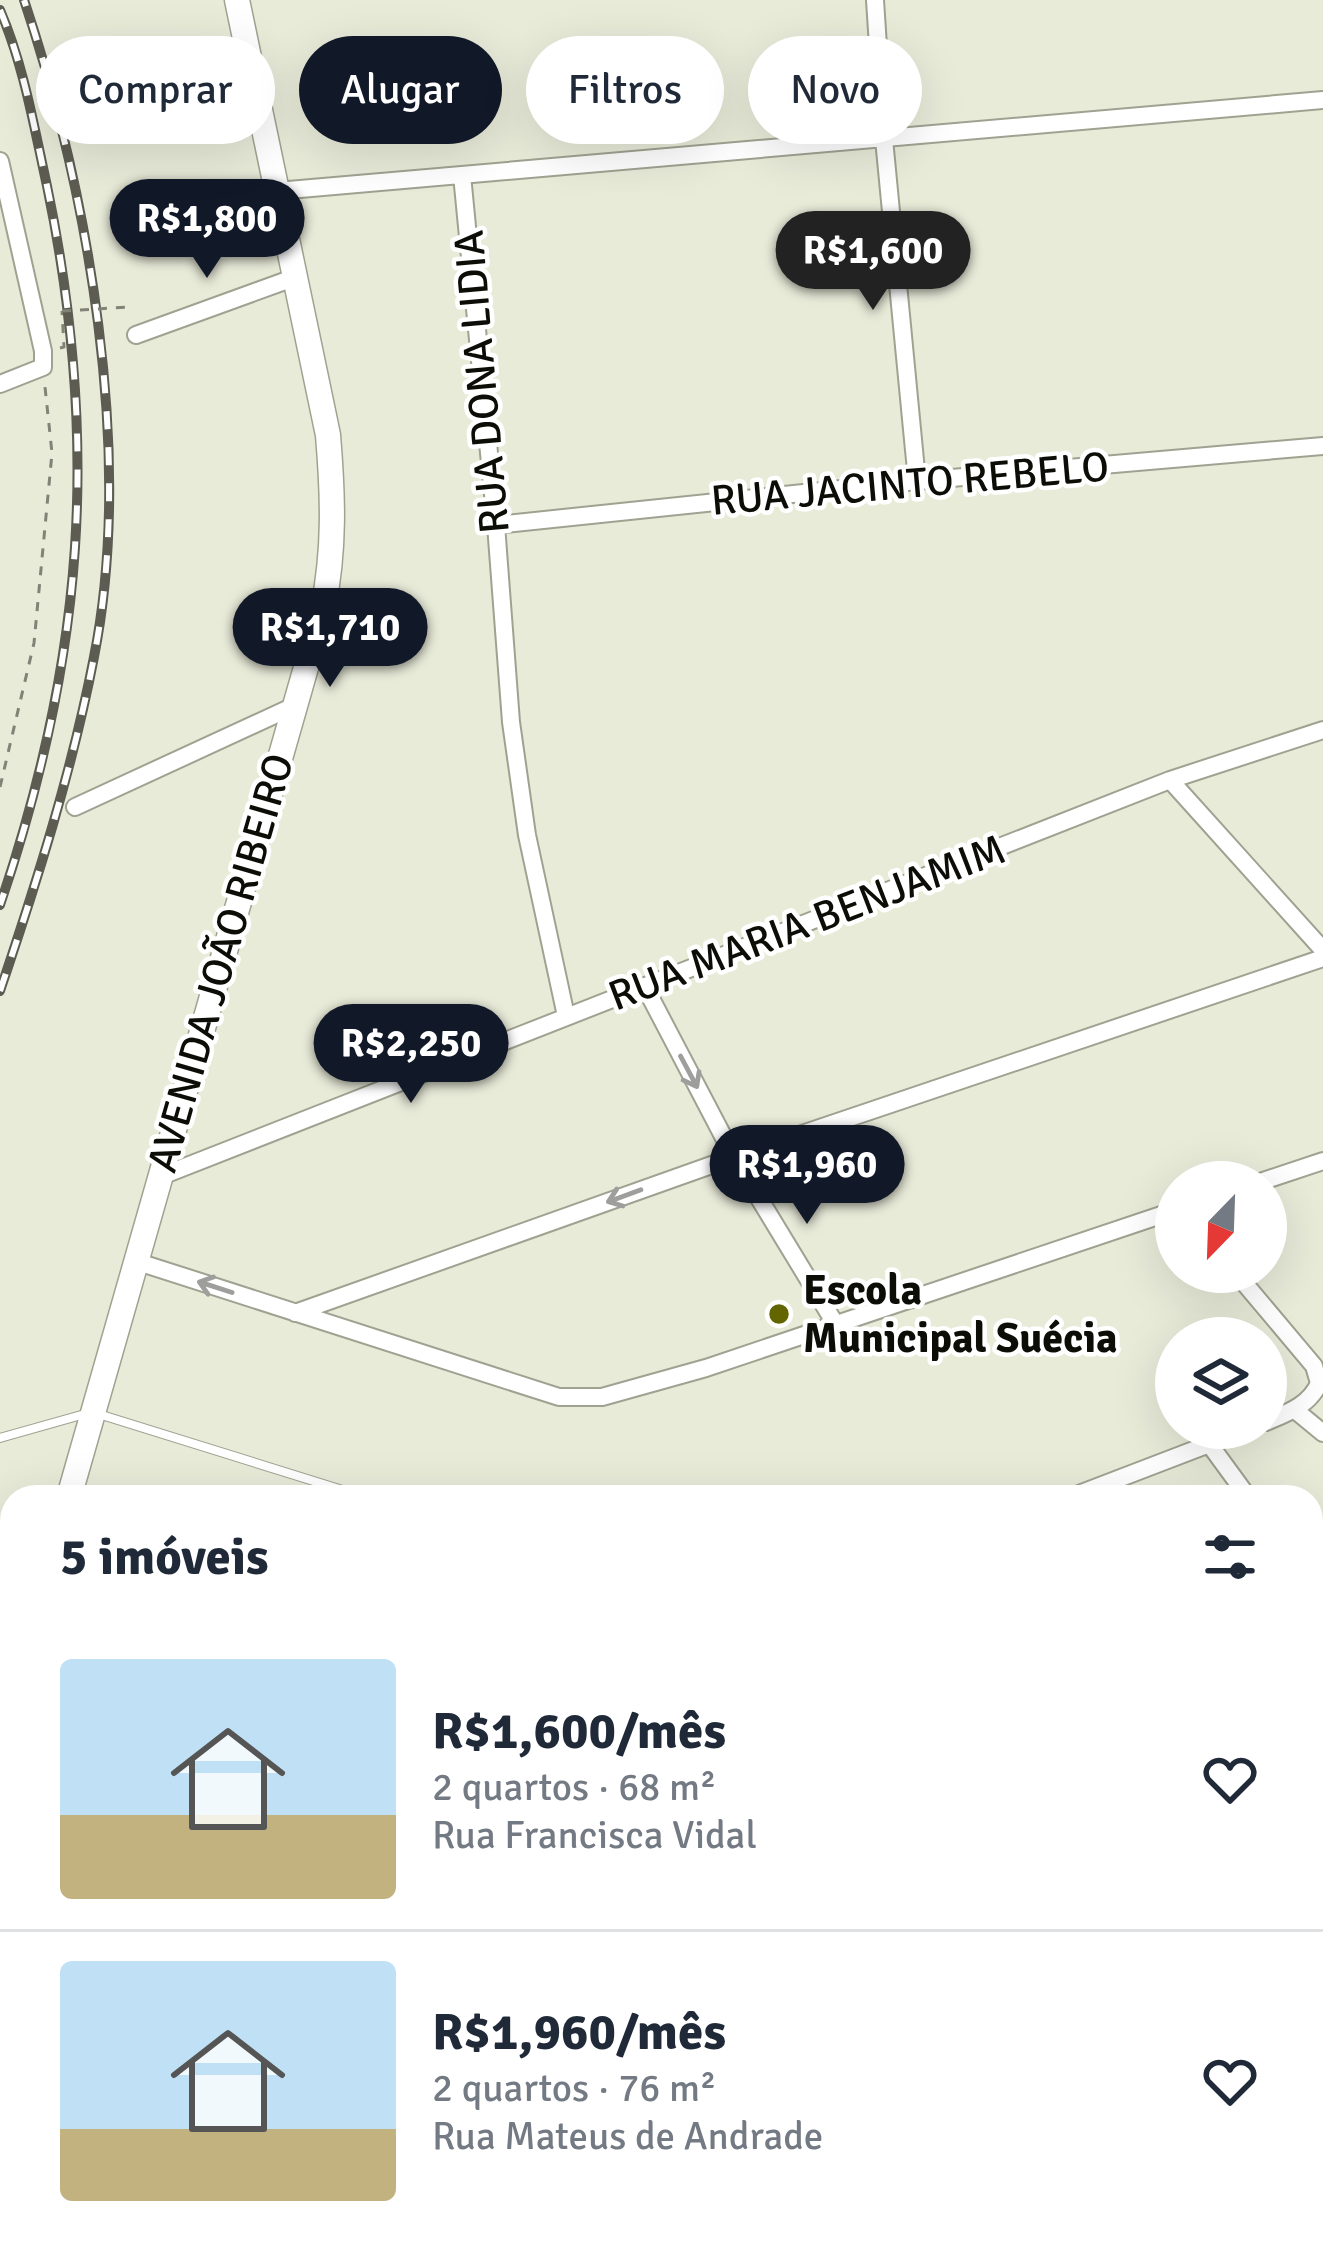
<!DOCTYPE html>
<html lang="pt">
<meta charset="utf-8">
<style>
body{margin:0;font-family:Signika,sans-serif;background:#f2f2f3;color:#1f2937;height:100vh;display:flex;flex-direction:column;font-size:45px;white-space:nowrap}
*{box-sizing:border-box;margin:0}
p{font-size:39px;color:#747a83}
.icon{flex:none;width:66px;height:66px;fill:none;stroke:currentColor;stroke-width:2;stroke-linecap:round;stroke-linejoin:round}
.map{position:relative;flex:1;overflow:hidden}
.panel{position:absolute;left:0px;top:1485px;width:1323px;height:771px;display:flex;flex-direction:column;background:#fff;border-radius:36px 36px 0 0;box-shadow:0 12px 48px #0002}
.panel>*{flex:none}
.guide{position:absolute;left:36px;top:36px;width:1251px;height:108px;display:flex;gap:24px}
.needle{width:78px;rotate:203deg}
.buttons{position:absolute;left:1155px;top:1161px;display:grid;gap:24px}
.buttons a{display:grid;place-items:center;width:132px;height:132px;border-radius:50%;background:#fff;box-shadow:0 12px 48px #0002;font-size:60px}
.price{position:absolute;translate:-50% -102px;padding:0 27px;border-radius:42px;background:#111827;color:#fff;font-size:39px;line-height:78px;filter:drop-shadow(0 3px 6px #0008)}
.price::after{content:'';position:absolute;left:50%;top:72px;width:36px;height:27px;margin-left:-18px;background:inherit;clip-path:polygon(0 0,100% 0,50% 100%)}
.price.current{background:#222;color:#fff}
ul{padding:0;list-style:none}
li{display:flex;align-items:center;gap:36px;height:300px;padding:0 60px}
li+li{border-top:3px solid #e0e1e3}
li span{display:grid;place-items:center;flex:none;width:336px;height:240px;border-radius:12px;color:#555}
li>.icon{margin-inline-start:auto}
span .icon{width:144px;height:144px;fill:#fffc;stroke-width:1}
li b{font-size:51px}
h2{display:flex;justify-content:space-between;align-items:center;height:144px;padding:0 60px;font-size:51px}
.pill{padding:0 42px;border-radius:54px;background:#fff;box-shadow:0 12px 48px #0002;font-size:42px;line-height:108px}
.pill.current{background:#111827;color:#fff}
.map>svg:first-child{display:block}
</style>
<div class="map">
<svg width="1323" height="2255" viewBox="0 0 1323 2255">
<rect width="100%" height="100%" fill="#e9ebd9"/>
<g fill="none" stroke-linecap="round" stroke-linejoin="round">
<!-- lane casing -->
<g stroke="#a0a291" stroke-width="10">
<path id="lane" d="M0 1438 92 1412 365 1497"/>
</g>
<!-- street casing -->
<g stroke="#a0a291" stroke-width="20">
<path id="street" d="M875 0 884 139 917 481
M0 161 43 351V367L0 384
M462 175 496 525 511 722 527 835 566 1016
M277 191 1323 100
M136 335 296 277
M496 525 917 481 1323 446
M1170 780 1323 950
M75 807 294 706
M645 987 734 1157 836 1325
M159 1177 1170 780 1323 730
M1260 1182 1323 1161
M135 1261 559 1397H602L706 1368 1176 1210
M1235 1272 1314 1366 1319 1383
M295 1313 734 1157 1323 958
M1295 1410 1323 1433
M1266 1422C1287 1413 1310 1405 1319 1383
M1210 1445 1248 1497
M1071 1497 1251 1428
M1311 1584 1323 1601
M0 1838 12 1834
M1311 2176 1323 2171
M734 2255 758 2244"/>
</g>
<!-- secondary casing -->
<g stroke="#a0a291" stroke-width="27">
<path id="secondary" d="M69 1497 323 608C335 549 333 495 328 435L237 0
M0 1790 12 1719
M0 1888 12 1927
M213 2244 221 2255"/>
</g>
<!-- path -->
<path stroke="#828376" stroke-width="3" stroke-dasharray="9 9" stroke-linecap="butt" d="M60 348 64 347 62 311
M0 787 34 643 52 453 45 387"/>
<!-- lane -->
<use href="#lane" stroke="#fff" stroke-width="8"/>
<!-- street -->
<use href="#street" stroke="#fff" stroke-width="16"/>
<!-- secondary -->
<use href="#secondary" stroke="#fff" stroke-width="24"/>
<!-- rail casing -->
<g stroke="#5c5c52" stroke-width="10">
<path id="rail" d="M0 10C24 66 34 127 47 186 100 442 84 658 0 905
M0 991C37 881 72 771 94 657 134 454 89 195 24 0
M0 2186 12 2205
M0 2236 13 2255
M38 2244 45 2255"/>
</g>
<!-- rail -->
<use href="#rail" stroke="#fff" stroke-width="6" stroke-dasharray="18" stroke-linecap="butt"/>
<!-- path-bridge -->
<path stroke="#828376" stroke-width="3" stroke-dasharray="9 9" stroke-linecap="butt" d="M62 311 130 307"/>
</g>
<!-- one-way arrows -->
<defs><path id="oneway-shaft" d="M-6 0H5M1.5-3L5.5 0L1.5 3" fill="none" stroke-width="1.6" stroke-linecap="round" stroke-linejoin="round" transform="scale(3)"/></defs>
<g stroke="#9e9e9c">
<use href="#oneway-shaft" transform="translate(689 1072) rotate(62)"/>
<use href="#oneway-shaft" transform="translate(624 1196) rotate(160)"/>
<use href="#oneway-shaft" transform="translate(215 1287) rotate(-162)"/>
</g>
<!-- markers -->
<circle fill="#636500" stroke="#fff" stroke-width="4.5" cx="779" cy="1314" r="12"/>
<g text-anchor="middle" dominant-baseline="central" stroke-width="9" stroke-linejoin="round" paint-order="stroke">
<!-- street labels -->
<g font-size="42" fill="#0d0d07" stroke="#fff">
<text transform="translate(482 382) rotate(-95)">RUA DONA LIDIA</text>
<text transform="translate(910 484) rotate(-5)">RUA JACINTO REBELO</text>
<text transform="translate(807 923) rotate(-21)">RUA MARIA BENJAMIM</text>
<text transform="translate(221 963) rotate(-74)">AVENIDA JOÃO RIBEIRO</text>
</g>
<!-- poi labels -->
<g font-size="42" font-weight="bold" fill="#0d0d07" stroke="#fff" text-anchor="start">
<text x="803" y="1290">Escola<tspan x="803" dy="48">Municipal Suécia</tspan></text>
</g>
</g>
</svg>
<div class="buttons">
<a><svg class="needle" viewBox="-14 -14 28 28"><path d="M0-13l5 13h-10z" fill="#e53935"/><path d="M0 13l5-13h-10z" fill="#747a83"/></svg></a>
<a><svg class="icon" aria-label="layers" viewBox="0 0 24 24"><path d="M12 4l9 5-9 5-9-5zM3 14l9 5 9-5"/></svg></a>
</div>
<b class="price" style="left:207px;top:281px">R$1,800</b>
<b class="price current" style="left:873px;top:313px">R$1,600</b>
<b class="price" style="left:330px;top:690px">R$1,710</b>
<b class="price" style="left:411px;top:1106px">R$2,250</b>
<b class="price" style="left:807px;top:1227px">R$1,960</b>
<div class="guide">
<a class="pill">Comprar</a>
<a class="pill current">Alugar</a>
<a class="pill">Filtros</a>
<a class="pill">Novo</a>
</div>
<section class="panel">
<h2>5 imóveis<svg class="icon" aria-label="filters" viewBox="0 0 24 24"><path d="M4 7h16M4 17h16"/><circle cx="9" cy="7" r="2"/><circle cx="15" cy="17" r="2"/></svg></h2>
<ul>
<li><span style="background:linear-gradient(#bfe0f5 65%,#c2b280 0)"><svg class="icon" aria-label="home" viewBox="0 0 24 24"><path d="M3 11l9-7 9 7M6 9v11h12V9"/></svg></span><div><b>R$1,600/mês</b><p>2 quartos · 68 m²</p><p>Rua Francisca Vidal</p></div><svg class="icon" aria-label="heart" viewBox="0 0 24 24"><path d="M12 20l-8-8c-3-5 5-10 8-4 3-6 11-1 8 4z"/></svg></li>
<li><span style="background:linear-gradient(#bfe0f5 70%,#c2b280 0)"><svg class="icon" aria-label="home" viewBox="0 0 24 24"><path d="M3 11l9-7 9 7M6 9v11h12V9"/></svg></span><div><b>R$1,960/mês</b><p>2 quartos · 76 m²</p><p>Rua Mateus de Andrade</p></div><svg class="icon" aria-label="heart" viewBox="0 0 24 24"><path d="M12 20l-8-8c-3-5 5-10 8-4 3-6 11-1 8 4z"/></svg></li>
</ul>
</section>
</div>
